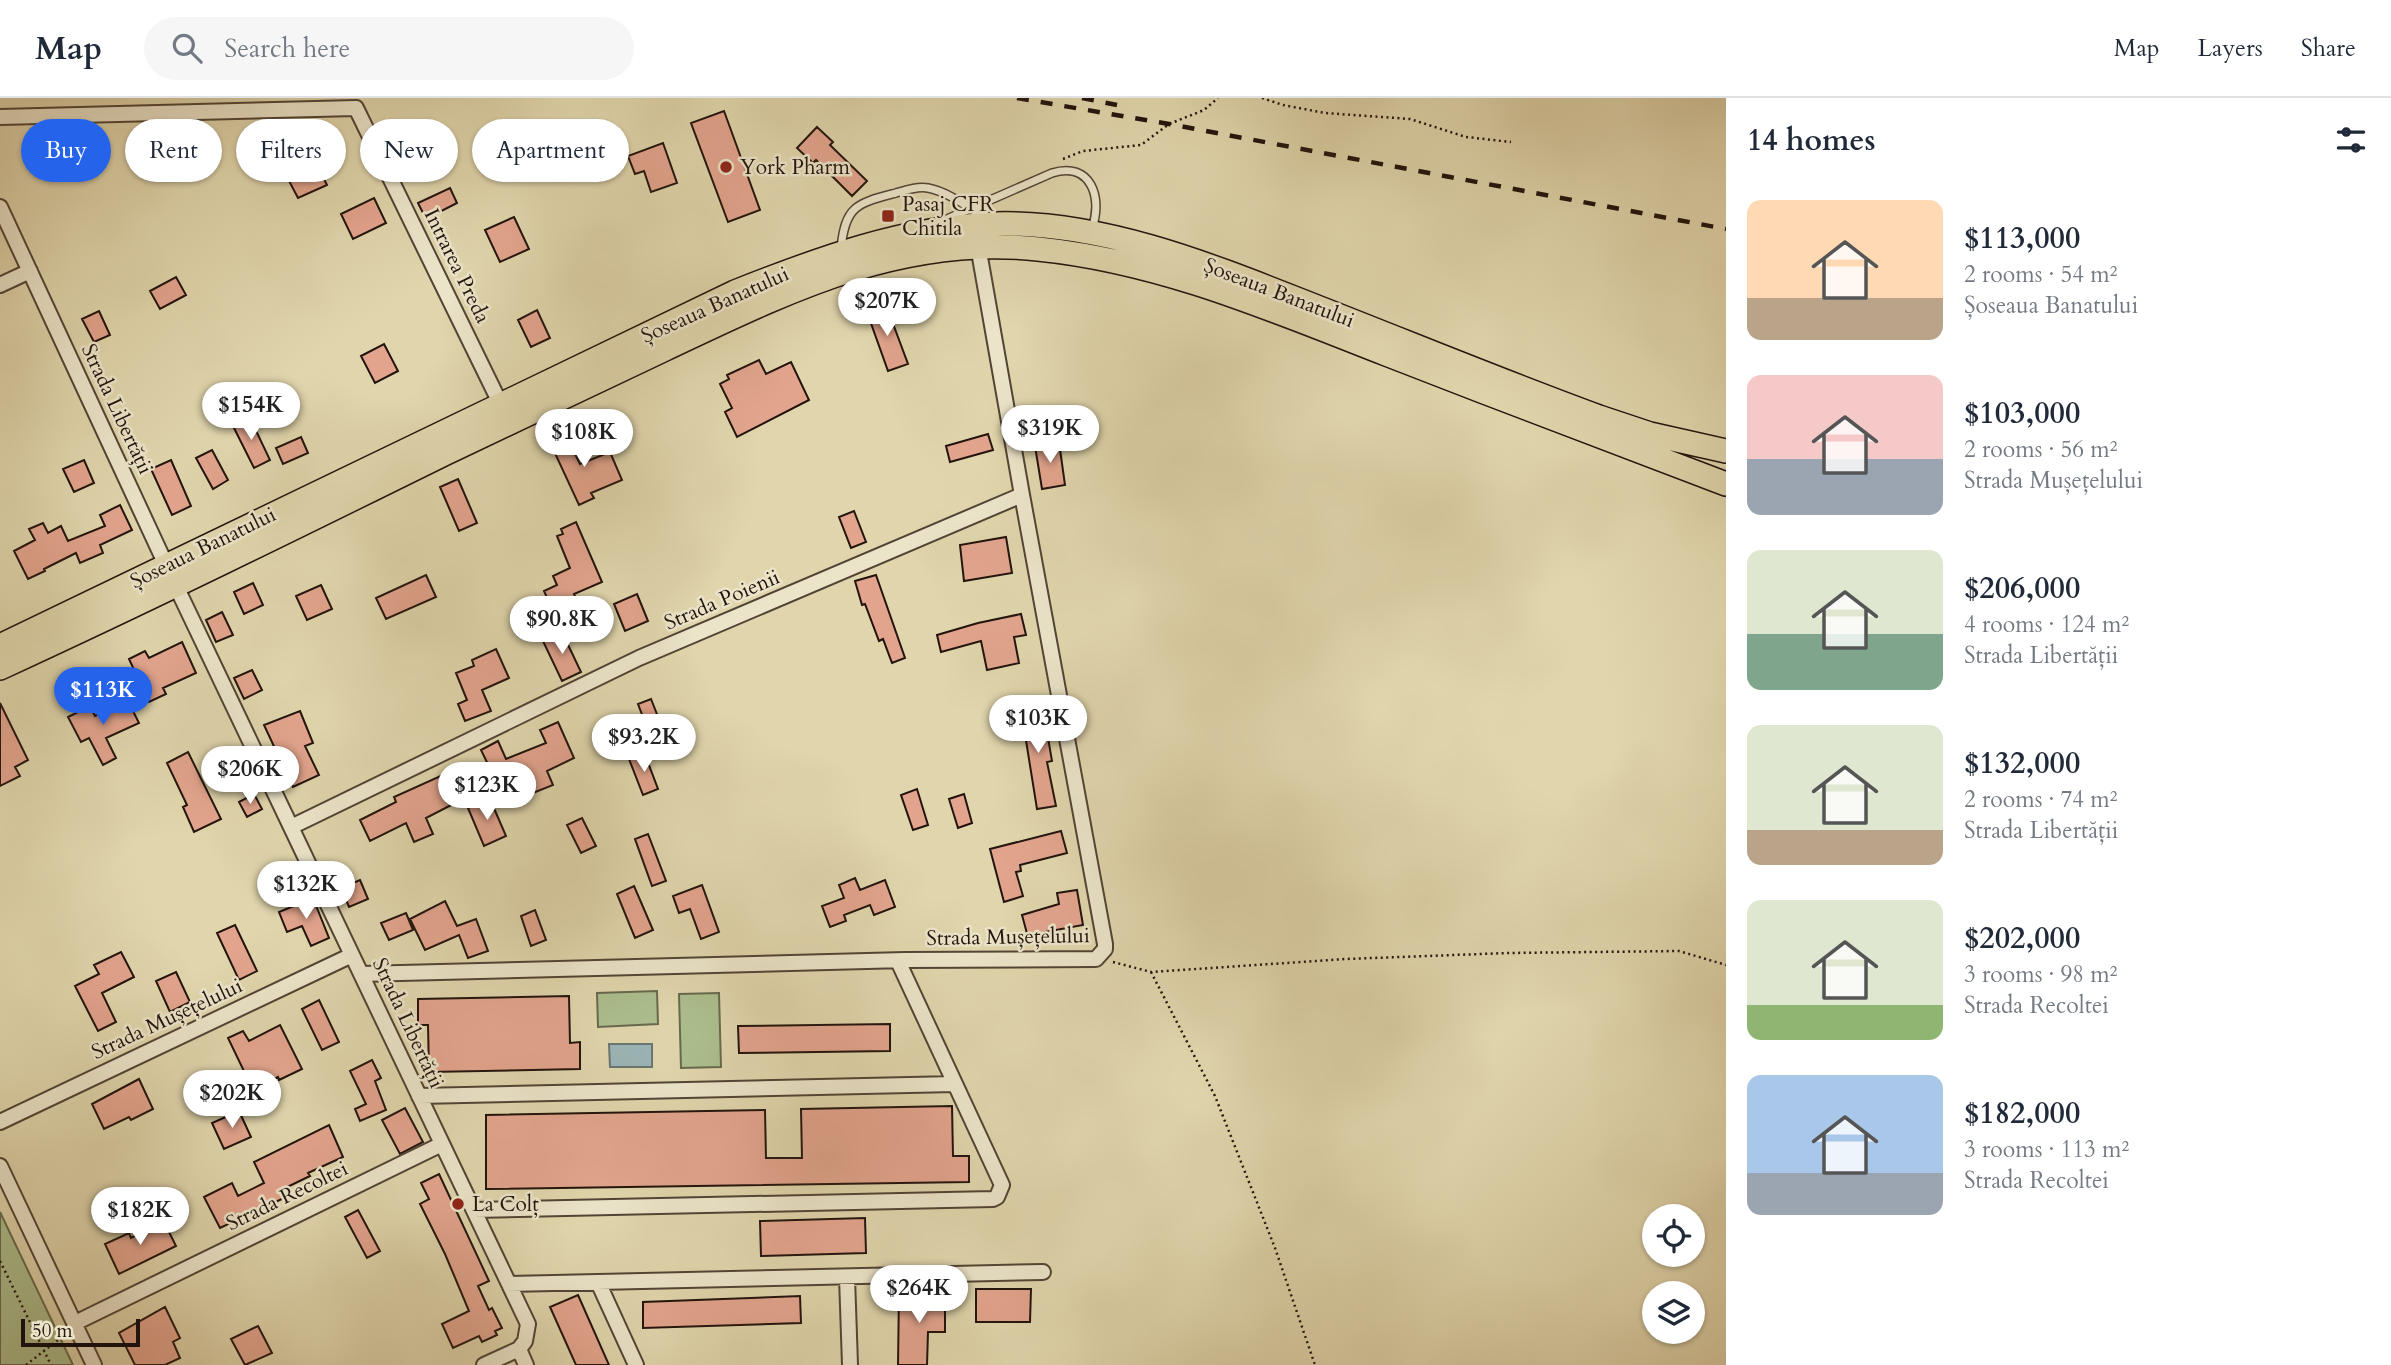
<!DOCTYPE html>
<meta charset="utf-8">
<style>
body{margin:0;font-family:Cardo,serif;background:#f6f6f7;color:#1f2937;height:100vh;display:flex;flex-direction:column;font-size:26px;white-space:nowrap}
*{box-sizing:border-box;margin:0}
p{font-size:23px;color:#747a83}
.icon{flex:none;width:38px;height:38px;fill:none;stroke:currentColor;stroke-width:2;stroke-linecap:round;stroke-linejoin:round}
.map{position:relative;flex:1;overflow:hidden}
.sheet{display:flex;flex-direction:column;background:#fff;width:665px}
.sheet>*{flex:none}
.banner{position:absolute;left:21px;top:21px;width:665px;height:63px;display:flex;gap:14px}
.fabs{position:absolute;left:1642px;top:1106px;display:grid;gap:14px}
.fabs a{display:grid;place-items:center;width:63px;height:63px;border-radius:50%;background:#fff;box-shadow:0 2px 5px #0004;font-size:35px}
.scale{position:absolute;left:21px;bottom:18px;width:119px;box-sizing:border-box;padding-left:7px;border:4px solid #22140d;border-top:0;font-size:19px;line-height:24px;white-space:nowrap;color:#22140d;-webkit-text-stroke:5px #ebe4c9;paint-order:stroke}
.price{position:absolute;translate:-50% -60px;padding:0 16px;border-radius:24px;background:#fff;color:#222;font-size:23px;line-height:46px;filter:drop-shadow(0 2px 4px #0008)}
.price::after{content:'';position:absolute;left:50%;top:42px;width:21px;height:16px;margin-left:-10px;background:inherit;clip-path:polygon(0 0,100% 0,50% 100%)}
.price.current{background:#2563eb;color:#fff}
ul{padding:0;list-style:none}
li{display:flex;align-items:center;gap:21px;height:175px;padding:0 21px}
li span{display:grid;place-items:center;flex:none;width:196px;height:140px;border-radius:14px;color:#555}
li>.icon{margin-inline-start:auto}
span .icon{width:84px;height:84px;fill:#fffc;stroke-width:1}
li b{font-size:30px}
h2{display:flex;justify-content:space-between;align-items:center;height:84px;padding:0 21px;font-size:30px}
.tag{padding:0 24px;border-radius:32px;background:#fff;box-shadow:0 2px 5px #0004;font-size:24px;line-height:63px}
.tag.current{background:#2563eb;color:#fff}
header{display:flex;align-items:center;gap:42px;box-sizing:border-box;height:98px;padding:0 35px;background:#fff;border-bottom:2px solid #e0e1e3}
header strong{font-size:33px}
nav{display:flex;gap:38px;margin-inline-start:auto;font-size:24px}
.search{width:490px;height:63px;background:#f6f6f7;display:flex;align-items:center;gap:18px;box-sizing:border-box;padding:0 24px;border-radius:38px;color:#747a83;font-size:26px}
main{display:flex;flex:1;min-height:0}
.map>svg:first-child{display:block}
</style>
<header>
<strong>Map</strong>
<div class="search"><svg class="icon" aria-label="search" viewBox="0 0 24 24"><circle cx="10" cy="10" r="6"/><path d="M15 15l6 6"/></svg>Search here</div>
<nav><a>Map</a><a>Layers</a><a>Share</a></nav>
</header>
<main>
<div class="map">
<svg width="1726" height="1267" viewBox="0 0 1726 1267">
<rect width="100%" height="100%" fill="#e0d5ac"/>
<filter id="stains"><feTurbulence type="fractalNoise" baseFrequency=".00286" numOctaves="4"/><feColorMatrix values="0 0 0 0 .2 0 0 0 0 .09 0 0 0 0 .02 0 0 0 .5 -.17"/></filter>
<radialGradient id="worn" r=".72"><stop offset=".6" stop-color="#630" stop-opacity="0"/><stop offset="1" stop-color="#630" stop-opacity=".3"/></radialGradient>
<!-- green -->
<path fill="#acbe8e" stroke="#67694e" stroke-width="2" d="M657 893 658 926 598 929 597 895Z
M719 895 721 969 681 970 679 896Z
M0 1114 73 1267H0Z"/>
<!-- water -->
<path fill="#9ab5b6" stroke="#6a7572" stroke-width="2" d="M609 946H652V969H610Z"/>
<!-- building -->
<path fill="#e2a48d" stroke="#22140d" stroke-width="2" d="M724 13 760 112 728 124 691 25Z
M297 28 327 87 298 100 268 43Z
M817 29 833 44 830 47 867 83 852 98 816 62 813 65 797 50Z
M663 45 677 85 651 94 644 73 635 76 628 58Z
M450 90 457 105 426 121 418 105Z
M374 100 386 125 353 141 341 116Z
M514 119 529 151 500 164 485 132Z
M176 179 186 197 160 211 150 193Z
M886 207 908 266 888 273 867 214Z
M537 212 550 240 531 249 518 222Z
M99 213 110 237 94 244 82 221Z
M384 246 398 273 375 285 361 258Z
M759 262 766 276 791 264 809 302 737 339 725 314 732 310 720 286 729 281 727 277Z
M249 318 270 362 254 370 232 326Z
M562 330 580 366 610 354 622 382 591 395 594 400 579 407 547 338Z
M988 336 993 352 950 364 946 348Z
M301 339 308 355 283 366 276 350Z
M1059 344 1065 387 1042 391 1035 348Z
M212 352 228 382 213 391 196 360Z
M84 362 94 385 74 394 63 371Z
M171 362 191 408 172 417 151 371Z
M458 381 477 425 459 433 440 389Z
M120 407 132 432 100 447 103 455 80 465 76 455 44 471 45 473 28 481 14 453 35 442 29 431 43 425 48 435 61 428 68 443 105 428 100 417Z
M854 413 866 444 851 450 839 419Z
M576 424 602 484 574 496 579 507 555 518 544 493 557 487 553 478 570 470 557 438 563 436 561 431Z
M1006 439 1012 475 964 483 960 447Z
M426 477 436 499 386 521 376 500Z
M876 477 905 560 892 565 883 541 879 543 865 506 862 507 855 483Z
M253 485 263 507 244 516 234 494Z
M321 487 332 511 307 522 296 498Z
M637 496 648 523 625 533 614 506Z
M222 514 233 537 216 544 206 522Z
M1021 516 1026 537 1014 539 1019 565 987 572 981 543 941 554 937 537 978 525Z
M561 532 581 574 562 583 542 541Z
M182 544 196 575 163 590 166 596 149 604 129 561 145 553 149 560Z
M496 551 509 580 482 592 491 613 465 623 458 606 467 602 456 575 474 568 472 562Z
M252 572 262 592 244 601 234 580Z
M651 601 664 634 651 640 638 606Z
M1036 602 1042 635 1047 634 1052 663 1047 664 1056 708 1037 711 1020 605Z
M128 603 139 625 106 640 116 660 103 667 89 640 81 644 68 619 90 608 95 618Z
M0 605 28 662 15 669 20 678 0 688Z
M300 613 313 645 305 648 319 677 293 689 264 627Z
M558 624 574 660 547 673 553 687 533 695 526 678 500 691 481 652 498 643 506 661 546 645 540 632Z
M188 654 221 721 194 734 183 709 187 707 167 665Z
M644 654 658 691 643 697 629 661Z
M445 676 459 703 426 720 433 736 414 744 406 725 370 743 360 722 396 704 394 699Z
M917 691 928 727 913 732 901 697Z
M254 696 262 711 247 719 239 704Z
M964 696 972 725 958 730 949 701Z
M490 701 506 738 484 748 468 710Z
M582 720 596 748 581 755 567 727Z
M1061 733 1067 755 1020 767 1021 773 1016 774 1023 798 1004 804 990 751Z
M648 736 666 783 652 788 635 741Z
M855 780 860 792 885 782 895 809 874 817 870 807 844 817 846 823 830 829 822 808 844 800 839 787Z
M360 782 368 801 349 809 341 790Z
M702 787 719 834 701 841 690 811 679 815 673 798Z
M634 788 653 832 635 840 617 796Z
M1077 792 1083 827 1045 834 1046 838 1029 843 1022 817 1059 806 1057 795Z
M313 800 329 840 311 848 302 828 287 834 279 814Z
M445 803 457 828 476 821 488 853 468 860 459 837 425 852 410 821Z
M535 812 546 842 531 848 521 818Z
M406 815 413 832 389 842 381 825Z
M235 827 257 873 239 882 217 835Z
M121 854 134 879 102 895 116 924 98 933 75 888 99 876 94 867Z
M176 874 190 904 170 914 156 883Z
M569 898 570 945 580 944V971L429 974 428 927H418V901Z
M319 902 339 944 322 952 302 911Z
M890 926V953L739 955 738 928Z
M280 927 302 971 279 982 278 979 253 992 228 940 243 933 249 943Z
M372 962 381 980 375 983 386 1012 360 1023 355 1011 366 1006 350 973Z
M139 981 153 1011 131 1022 129 1019 104 1031 92 1006Z
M952 1008 953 1058H969V1084L486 1091V1017L765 1012 766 1060H802L801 1011Z
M405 1010 423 1044 400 1056 382 1022Z
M239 1013 251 1039 224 1051 212 1025Z
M329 1027 343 1059 308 1075 310 1078 281 1092 284 1100 220 1130 204 1099 232 1085 238 1098 264 1085 254 1064Z
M439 1076 489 1183 478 1188 489 1212 492 1210 502 1230 495 1233 497 1237 482 1244 479 1238 453 1250 442 1226 469 1213 445 1156 420 1106 429 1101 421 1085Z
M358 1112 380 1153 367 1160 345 1119Z
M865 1120 866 1155 761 1158 760 1123Z
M164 1124 176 1148 119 1176 105 1146 129 1135 131 1140Z
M976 1191H1031L1030 1224H976Z
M899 1194H945V1234H928L927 1267H898Z
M578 1197 609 1267H576L550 1209Z
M800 1198 801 1225 643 1230V1204Z
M165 1209 180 1240 173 1244 180 1260 165 1267H135L119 1235Z
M258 1228 272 1255 245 1267 231 1241Z"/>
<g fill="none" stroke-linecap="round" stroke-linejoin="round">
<!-- service casing -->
<g stroke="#524435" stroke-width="10">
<path id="service" d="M947 121 1052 75C1091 63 1103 100 1092 130
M841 151C845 107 858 105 896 95 906 92 918 88 928 90 949 94 969 110 987 121"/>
</g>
<!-- minor casing -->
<g stroke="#524435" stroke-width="18">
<path id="minor" d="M0 19 356 10 501 307
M0 109 166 467
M0 187 30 173
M176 488 528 1226 525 1243 519 1251 526 1267
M291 729 639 560 1022 397
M361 876 905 862 1096 861 1105 851V846L1022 397 978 148
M419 998 955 986
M0 1024 352 857
M0 1068 94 1267
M474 1112 993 1101 997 1099 1002 1087 898 863
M847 1179 850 1267
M598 1184 636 1267
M509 1186 1043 1174
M75 1225 442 1046
M484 1267 519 1251"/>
</g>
<!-- primary casing -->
<g stroke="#22140d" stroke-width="26">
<path id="primary" d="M0 548 735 194C818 161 905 129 996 126 1107 123 1220 171 1322 211 1414 247 1506 285 1599 319L1650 336 1726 353
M0 570C150 501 298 428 446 355 519 320 592 285 665 251 786 194 900 136 1038 151 1160 163 1273 212 1386 256 1499 300 1612 343 1726 386"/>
</g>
<!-- path -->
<path stroke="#22140d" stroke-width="2.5" stroke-dasharray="2 3.5" stroke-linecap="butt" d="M1262 0 1283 7 1325 15 1410 21 1466 39 1511 44
M1063 61 1083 53 1141 47 1169 26 1204 12 1218 0
M1113 864 1151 874 1346 861 1508 855 1679 853 1726 867
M1151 874 1215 998 1275 1150 1315 1267
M0 1163 51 1267
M26 1267 63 1238"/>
<!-- service -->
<use href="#service" stroke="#ebe4c9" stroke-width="7"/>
<!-- minor -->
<use href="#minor" stroke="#ebe4c9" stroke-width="14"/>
<!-- primary -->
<use href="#primary" stroke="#e0d5ac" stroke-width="23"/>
<!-- rail -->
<path stroke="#22140d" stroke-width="4.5" stroke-dasharray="12 12" stroke-linecap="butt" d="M1017 0 1169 26 1726 131
M1082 0 1117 7"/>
</g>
<!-- markers -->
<g fill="#8f2418" stroke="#ebe4c9" stroke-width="2.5">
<circle cx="726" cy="69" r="7"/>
<rect x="881" y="111" width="14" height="14" rx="3.5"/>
<circle cx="458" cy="1106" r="7"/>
</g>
<g text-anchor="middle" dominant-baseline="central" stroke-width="5" stroke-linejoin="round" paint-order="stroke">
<!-- poi labels -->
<g font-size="21" fill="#22140d" stroke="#ebe4c9" text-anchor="start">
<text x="740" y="69">York Pharm</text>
<text x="902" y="106">Pasaj CFR<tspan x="902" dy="24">Chitila</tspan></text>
<text x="472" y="1106">La Colț</text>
</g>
<!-- street labels -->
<g font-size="21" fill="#22140d" stroke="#ebe4c9">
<text transform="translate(457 168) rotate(64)">Intrarea Preda</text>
<text transform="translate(1279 195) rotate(21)">Șoseaua Banatului</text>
<text transform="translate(715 207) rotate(-24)">Șoseaua Banatului</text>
<text transform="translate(117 311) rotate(65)">Strada Libertății</text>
<text transform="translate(203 450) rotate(-26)">Șoseaua Banatului</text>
<text transform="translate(722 502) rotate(-23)">Strada Poienii</text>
<text transform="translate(1008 839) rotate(-1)">Strada Mușețelului</text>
<text transform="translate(167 921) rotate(-25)">Strada Mușețelului</text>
<text transform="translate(408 925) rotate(65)">Strada Libertății</text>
<text transform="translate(287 1098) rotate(-26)">Strada Recoltei</text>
</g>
</g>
<rect width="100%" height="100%" filter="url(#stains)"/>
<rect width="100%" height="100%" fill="url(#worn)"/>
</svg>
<div class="fabs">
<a><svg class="icon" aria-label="locate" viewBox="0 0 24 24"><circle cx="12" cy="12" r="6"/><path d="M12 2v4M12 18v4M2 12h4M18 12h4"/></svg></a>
<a><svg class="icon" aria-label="layers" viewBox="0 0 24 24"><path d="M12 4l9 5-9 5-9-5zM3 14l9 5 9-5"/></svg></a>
</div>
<div class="scale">50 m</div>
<b class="price" style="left:887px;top:240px">$207K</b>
<b class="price" style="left:251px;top:344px">$154K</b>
<b class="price" style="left:1050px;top:367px">$319K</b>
<b class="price" style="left:584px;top:371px">$108K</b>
<b class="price" style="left:562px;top:558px">$90.8K</b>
<b class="price current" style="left:103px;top:629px">$113K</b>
<b class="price" style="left:1038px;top:657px">$103K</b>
<b class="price" style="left:644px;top:676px">$93.2K</b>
<b class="price" style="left:250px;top:708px">$206K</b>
<b class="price" style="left:487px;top:724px">$123K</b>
<b class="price" style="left:306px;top:823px">$132K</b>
<b class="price" style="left:232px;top:1032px">$202K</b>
<b class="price" style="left:140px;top:1149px">$182K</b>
<b class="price" style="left:919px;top:1227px">$264K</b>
<div class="banner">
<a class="tag current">Buy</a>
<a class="tag">Rent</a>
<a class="tag">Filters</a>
<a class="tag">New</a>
<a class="tag">Apartment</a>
</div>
</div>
<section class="sheet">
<h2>14 homes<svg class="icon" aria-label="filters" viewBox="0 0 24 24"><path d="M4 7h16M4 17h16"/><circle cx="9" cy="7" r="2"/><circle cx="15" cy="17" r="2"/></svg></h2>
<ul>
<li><span style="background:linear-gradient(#ffd9b3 70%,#b9a48a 0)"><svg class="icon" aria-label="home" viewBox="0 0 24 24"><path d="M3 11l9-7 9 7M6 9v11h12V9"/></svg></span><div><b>$113,000</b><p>2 rooms · 54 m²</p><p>Șoseaua Banatului</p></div></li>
<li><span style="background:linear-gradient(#f6c9c9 60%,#9aa5b1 0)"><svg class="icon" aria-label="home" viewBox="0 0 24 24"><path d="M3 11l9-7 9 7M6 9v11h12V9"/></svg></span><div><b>$103,000</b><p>2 rooms · 56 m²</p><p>Strada Mușețelului</p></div></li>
<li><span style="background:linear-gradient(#dfe7d0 60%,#7fa58c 0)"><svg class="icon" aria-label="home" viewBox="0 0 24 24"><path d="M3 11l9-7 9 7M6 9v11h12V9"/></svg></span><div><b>$206,000</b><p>4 rooms · 124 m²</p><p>Strada Libertății</p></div></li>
<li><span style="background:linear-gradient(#dfe7d0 75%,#b9a48a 0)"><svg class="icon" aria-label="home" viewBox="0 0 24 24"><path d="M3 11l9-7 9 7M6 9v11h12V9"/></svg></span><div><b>$132,000</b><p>2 rooms · 74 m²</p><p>Strada Libertății</p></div></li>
<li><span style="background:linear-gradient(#dfe7d0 75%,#8fb573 0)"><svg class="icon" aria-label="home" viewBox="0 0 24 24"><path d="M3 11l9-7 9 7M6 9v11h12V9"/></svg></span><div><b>$202,000</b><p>3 rooms · 98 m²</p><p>Strada Recoltei</p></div></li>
<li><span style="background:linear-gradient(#a9c7e8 70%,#9aa5b1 0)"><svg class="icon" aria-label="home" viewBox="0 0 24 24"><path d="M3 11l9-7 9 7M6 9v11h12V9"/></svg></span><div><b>$182,000</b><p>3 rooms · 113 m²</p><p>Strada Recoltei</p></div></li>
</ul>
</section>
</main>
